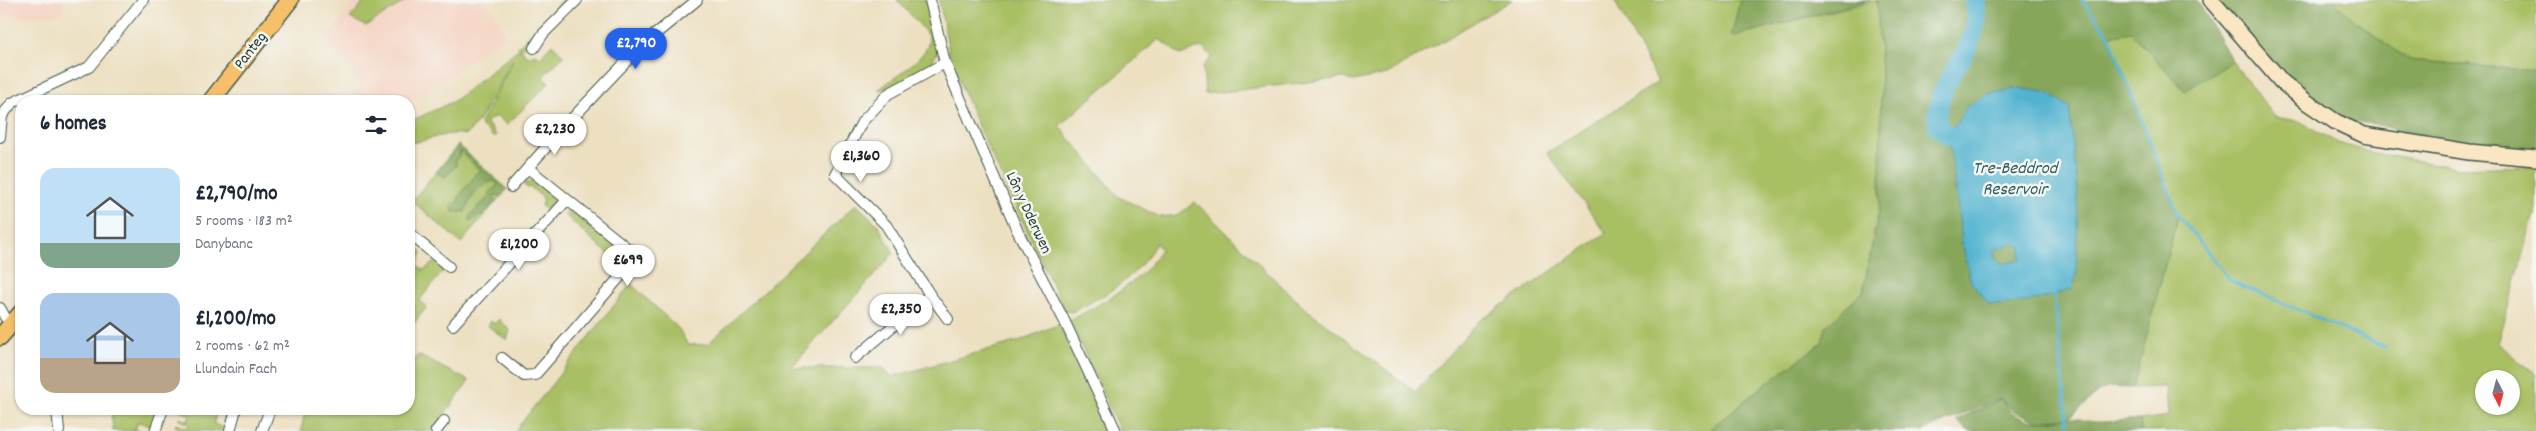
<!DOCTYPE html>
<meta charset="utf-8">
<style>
body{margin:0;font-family:Dekko,sans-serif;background:#f2f2f3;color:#1f2937;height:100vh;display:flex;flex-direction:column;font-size:19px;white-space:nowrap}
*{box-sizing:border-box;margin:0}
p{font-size:16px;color:#747a83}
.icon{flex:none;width:28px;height:28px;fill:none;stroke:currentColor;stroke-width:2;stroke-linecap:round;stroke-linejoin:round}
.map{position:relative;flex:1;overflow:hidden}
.drawer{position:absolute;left:15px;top:95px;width:400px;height:320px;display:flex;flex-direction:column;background:#fff;border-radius:20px;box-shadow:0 1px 4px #0004}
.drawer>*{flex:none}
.needle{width:32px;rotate:174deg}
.controls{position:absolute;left:2475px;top:370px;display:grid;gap:10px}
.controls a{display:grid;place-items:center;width:45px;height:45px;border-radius:50%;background:#fff;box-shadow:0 1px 4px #0004;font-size:25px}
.price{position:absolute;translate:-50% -42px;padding:0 11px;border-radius:18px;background:#fff;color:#222;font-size:16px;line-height:32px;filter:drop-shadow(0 1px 2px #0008)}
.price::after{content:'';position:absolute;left:50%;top:30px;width:15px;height:11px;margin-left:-8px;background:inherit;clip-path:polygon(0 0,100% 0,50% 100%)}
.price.selected{background:#2563eb;color:#fff}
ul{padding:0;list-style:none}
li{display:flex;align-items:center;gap:15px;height:125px;padding:0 25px}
li span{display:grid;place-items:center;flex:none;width:140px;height:100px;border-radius:15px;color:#555}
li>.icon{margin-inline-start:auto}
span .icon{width:60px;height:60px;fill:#fffc;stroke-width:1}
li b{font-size:21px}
h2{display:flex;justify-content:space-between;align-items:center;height:60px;padding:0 25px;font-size:21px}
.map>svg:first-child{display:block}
</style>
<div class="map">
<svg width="2536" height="431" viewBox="0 0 2536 431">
<rect width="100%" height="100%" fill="#f6f6f2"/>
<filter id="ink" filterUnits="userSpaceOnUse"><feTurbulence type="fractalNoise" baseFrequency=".02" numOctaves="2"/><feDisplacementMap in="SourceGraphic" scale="10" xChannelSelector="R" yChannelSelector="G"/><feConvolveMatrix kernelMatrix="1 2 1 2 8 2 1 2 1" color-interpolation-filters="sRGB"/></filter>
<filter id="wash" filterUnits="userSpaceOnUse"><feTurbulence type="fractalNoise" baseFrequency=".0096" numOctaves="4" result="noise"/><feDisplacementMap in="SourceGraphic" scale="20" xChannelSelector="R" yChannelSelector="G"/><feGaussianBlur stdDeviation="1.12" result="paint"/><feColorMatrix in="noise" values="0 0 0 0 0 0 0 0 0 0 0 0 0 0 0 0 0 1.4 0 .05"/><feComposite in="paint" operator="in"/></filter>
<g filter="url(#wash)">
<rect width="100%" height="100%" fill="#ede0c1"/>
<!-- built -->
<path fill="#f5d3c1" d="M0 0H62L65 9 59 14 14 18 0 15Z
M357 0H485L507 35 409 104V101H346L361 84 327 37Z"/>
<!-- green -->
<path fill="#a9bf64" stroke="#647e4c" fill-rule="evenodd" d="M366 0H407L366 26 350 18Z
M563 0H571L521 49 528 57 535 54 540 57 552 44 564 56 543 76 549 83 507 125 496 116 486 122 496 135 494 138 480 124 513 60 478 122 466 135C448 130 429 141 409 143V122L454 101 517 50 520 51 518 47Z
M897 0H926L938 51 932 62 894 86 878 90C890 80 936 53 928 36 922 25 905 10 897 0Z
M939 0H1512L1387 74 1353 81 1343 78 1205 94 1203 66 1212 57 1202 47 1180 55 1159 39 1059 126 1119 197 1160 217 1178 215 1195 202 1301 305 1415 392 1478 322 1606 233 1547 153 1658 82 1614 0H1740L1732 36 1877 0 1881 74 1880 205 1863 292 1826 326 1822 343 1755 392 1708 431H1120L1070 321C1104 301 1141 284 1161 249L1156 243C1137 278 1107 295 1072 312L1065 311 981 133 951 62Z
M2334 0H2536V71L2409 60 2356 22Z
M2131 32 2185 91 2232 61 2275 117 2299 121 2338 143 2369 152 2457 168 2536 166V216L2533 217 2498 344 2536 375V431H2141L2140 420 2168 416 2166 387 2133 388 2178 215 2109 35ZM2484 379H2511V406H2484Z
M458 145 507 189 461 243 412 201Z
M532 181C543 185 550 190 554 201L547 210 541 206 543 198 530 187 528 188 524 185 527 182Z
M856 204 878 225 894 253 791 368H883L891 377 1019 341 1059 324 1107 431H515L631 284 679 329 688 345 708 344Z
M568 212 576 214 593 229 589 237 564 214Z
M594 233C608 232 626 251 621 265L590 238Z
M412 242 422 252 417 265 424 270 434 262 444 270 419 301 427 307 409 329V246Z
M499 319 510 330 507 340 488 326 491 321 495 324Z
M418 355 469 381 432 431H301L304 416 309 409H409V366Z
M111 409H157L152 426 138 422 135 430 139 431H113Z
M181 409 192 413 193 409H217L214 424 224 428 223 431H188L175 426 176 424 188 428 189 424 178 419 179 417 188 421 190 415 180 411Z"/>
<!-- forest -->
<path fill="#86a65a" stroke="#527247" d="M1740 0H1870L1731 37Z
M1877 0H2197L2232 61 2185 91 2131 32 2109 36 2178 215 2133 388C2124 388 2109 386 2102 390 2090 396 2081 412 2069 417 2044 426 2016 419 2001 398L1922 431H1708L1755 392 1822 343 1826 326 1863 292 1880 205 1881 74Z
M2211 0H2334L2356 22 2409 60 2536 71V150L2415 134 2370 123 2336 122 2308 103Z
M458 145 507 189 502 196 494 195 495 202 482 216 476 217 472 221 469 220 471 214 476 211 478 206C487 203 489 190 497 186V182L492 181C488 184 480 186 477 190 473 194 468 206 465 212H453L452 204 458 202C460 191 470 185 475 174L481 171 460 151 459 157 456 159V166L445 177 437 173Z
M2001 399C2023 431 2039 419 2070 418 2078 418 2086 421 2093 422 2109 423 2124 419 2140 420L2141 431H1969L1956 420Z"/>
<!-- water -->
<path fill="#51b3d0" stroke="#387882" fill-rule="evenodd" d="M2020 88 2048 93 2069 107 2078 196 2076 277 2072 289C2045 300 2019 304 1990 305L1971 283 1962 243 1949 136 1966 107 1989 94ZM2014 243 2021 247 2020 260 2002 264 1995 259 1994 250Z"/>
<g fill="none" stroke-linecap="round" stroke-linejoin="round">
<!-- stream -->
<path stroke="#51b3d0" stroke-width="3" d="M2081 0 2109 35 2178 215 2231 281 2384 347
M2054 293 2068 431"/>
<!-- river -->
<path stroke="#51b3d0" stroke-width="19" d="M1949 136 1938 128C1930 78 1988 49 1974 0"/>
</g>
</g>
<g filter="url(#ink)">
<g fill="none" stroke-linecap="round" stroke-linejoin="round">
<!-- minor casing -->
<g stroke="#3e5549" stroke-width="12">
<path id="minor" d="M930 0 945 63 1018 232 1064 320 1116 431
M534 48 543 34 577 0
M945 63 888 94 862 122 835 174 886 225 930 295 948 319
M0 137 2 116 12 103 89 67 143 0
M511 187 564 127 642 45 697 0
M409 233 449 267
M0 308 5 317 21 330
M453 325 567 200
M502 358 524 376 535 375 632 263V252L528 168
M855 358 930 295
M57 409 59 431
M155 431 163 409
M230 431 236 409
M262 431 270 409
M436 431 444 421"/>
</g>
<!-- secondary casing -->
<g stroke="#3e5549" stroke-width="18">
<path id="secondary" d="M2211 0 2281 81 2308 103 2336 122 2364 135 2469 152 2536 158"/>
</g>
<!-- primary casing -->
<g stroke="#3e5549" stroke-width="19">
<path id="primary" d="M211 101 290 0
M0 337 21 313"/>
</g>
<!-- minor -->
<use href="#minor" stroke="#fff" stroke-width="10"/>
<!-- secondary -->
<use href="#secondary" stroke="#fbe6c4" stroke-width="15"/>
<!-- primary -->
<use href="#primary" stroke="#f6c06b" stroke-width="16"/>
</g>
</g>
<g text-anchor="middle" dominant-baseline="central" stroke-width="5" stroke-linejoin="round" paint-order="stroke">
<!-- street labels -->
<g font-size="16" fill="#1f3d34" stroke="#f6f6f2">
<text transform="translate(251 51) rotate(-52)">Panteg</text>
<text transform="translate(1028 213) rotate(65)">Lôn y Dderwen</text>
</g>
<!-- water labels -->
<g font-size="18" font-style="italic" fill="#2e6063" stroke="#f6f6f2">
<text x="2015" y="169">Tre-Beddrod<tspan x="2015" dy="21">Reservoir</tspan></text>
</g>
</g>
</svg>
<div class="controls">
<a><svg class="needle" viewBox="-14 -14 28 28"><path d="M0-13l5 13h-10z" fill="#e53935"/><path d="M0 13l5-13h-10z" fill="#747a83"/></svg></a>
</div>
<b class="price selected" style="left:636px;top:70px">£2,790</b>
<b class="price" style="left:555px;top:156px">£2,230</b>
<b class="price" style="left:861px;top:183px">£1,360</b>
<b class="price" style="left:519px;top:271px">£1,200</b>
<b class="price" style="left:628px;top:287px">£699</b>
<b class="price" style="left:901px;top:336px">£2,350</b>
<section class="drawer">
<h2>6 homes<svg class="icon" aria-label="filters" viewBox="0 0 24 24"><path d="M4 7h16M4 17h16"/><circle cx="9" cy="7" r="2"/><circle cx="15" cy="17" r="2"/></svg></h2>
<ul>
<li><span style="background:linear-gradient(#bfe0f5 75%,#7fa58c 0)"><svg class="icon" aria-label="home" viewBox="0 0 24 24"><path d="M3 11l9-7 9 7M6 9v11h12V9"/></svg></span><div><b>£2,790/mo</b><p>5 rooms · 183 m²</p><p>Danybanc</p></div></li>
<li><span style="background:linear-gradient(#a9c7e8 65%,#b9a48a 0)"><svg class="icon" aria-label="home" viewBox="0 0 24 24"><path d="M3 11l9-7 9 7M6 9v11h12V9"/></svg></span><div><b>£1,200/mo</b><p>2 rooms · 62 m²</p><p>Llundain Fach</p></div></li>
</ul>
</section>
</div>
